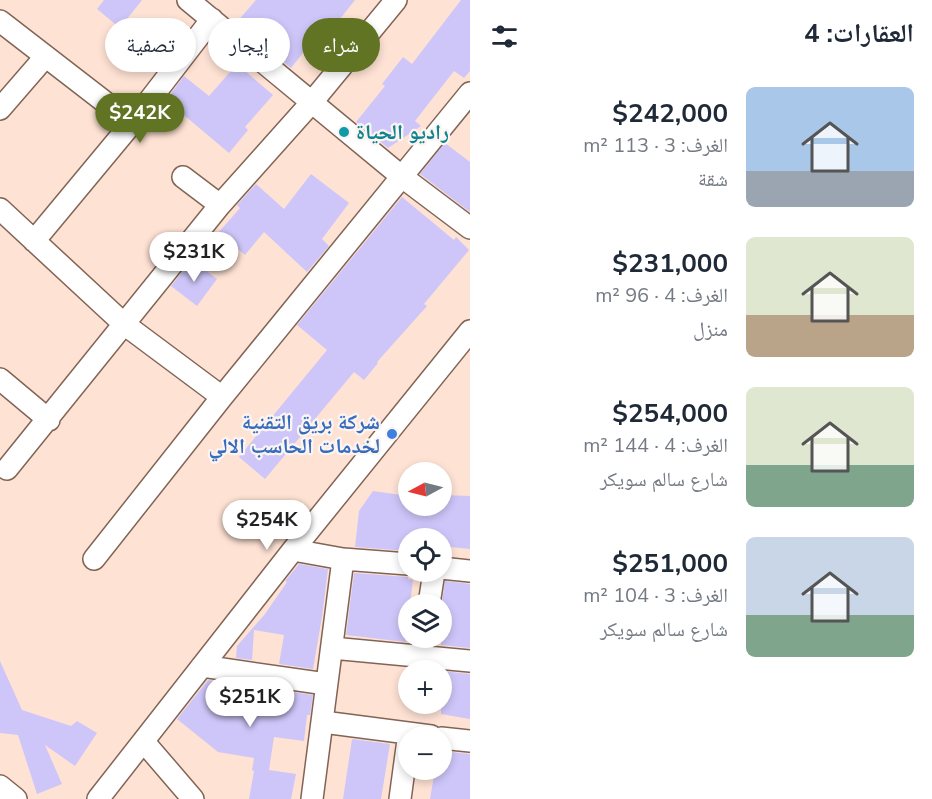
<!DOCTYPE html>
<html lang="ar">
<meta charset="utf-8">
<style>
body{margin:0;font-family:"Nunito Sans","Noto Naskh Arabic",sans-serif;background:#f2f2f3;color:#1f2937;direction:rtl;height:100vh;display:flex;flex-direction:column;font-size:22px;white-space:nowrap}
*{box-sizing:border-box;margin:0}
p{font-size:20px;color:#747a83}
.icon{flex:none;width:33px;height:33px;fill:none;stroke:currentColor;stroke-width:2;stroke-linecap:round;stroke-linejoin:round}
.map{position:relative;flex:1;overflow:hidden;direction:ltr}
.side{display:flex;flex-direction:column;background:#fff;width:462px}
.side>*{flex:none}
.guide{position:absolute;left:18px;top:18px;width:362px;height:54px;direction:rtl;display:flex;gap:12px}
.needle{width:39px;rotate:263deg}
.tools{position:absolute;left:398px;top:462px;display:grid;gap:12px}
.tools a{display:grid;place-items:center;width:54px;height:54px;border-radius:50%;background:#fff;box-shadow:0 3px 9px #0003;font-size:30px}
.price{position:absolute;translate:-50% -51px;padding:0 14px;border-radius:21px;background:#fff;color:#222;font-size:20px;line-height:39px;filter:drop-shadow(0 2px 3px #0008)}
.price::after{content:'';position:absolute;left:50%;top:36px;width:18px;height:14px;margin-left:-9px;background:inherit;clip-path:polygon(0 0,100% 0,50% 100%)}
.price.on{background:#617423;color:#fff}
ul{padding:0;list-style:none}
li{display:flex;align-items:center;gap:18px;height:150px;padding:0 18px}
li span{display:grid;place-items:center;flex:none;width:168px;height:120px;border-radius:9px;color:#555}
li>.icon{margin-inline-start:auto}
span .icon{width:72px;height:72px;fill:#fffc;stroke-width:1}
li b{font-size:26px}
h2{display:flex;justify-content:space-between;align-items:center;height:72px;padding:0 18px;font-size:26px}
.pill{padding:0 21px;border-radius:27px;background:#fff;box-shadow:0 3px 9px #0003;font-size:21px;line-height:54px}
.pill.on{background:#617423;color:#fff}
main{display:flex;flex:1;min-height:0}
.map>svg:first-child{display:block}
</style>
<main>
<section class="side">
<h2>العقارات: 4<svg class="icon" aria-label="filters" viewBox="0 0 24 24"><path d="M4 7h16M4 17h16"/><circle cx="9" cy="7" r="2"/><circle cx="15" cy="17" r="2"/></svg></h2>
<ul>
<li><span style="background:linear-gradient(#a9c7e8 70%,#9aa5b1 0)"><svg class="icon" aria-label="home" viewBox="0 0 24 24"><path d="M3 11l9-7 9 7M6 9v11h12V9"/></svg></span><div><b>$242,000</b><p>الغرف: 3 · 113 m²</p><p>شقة</p></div></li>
<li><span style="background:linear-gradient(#dfe7d0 65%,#b9a48a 0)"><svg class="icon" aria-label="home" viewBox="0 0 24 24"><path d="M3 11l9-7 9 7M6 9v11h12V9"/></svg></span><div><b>$231,000</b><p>الغرف: 4 · 96 m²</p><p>منزل</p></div></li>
<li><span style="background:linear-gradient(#dfe7d0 65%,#7fa58c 0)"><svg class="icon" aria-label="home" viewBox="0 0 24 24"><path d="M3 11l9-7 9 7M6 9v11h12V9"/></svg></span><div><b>$254,000</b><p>الغرف: 4 · 144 m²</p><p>شارع سالم سويكر</p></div></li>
<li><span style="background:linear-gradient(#c9d6e8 65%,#7fa58c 0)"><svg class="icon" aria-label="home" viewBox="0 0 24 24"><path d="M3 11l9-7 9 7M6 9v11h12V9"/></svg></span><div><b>$251,000</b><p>الغرف: 3 · 104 m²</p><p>شارع سالم سويكر</p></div></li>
</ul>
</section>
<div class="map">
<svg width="470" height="799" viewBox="0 0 470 799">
<rect width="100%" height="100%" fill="#fee2d4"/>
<!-- building -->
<path fill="#cec6f9" d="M104 0H142L120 28 97 9Z
M256 0H355L328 34 322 29 291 68 236 23Z
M461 0H470V71L464 78 454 71 415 121 421 126 388 148 356 122 385 86 382 84 403 57 412 64Z
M237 64 273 95 245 127 248 130 229 153 166 100 184 76 209 96Z
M445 143 470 162V212L420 174Z
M311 174 349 203 322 239 329 246 307 272 264 232 245 255 218 233 240 208 237 205 256 184 284 209Z
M402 197 454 240 456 237 469 250 424 304 427 306 377 362 378 363 364 380 354 372 265 479 239 457 327 350 297 325Z
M192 260 217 279 197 306 171 286Z
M373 491 408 496V506H441V495L470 496V549L441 546V538H408V551L355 547 359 511Z
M299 564 328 569 322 617 313 669 279 664 284 635 254 630 252 660 236 658 237 646 265 614 287 582 285 581Z
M354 573 408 577V579L413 580 410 604H408L406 642 346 635Z
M445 581 470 584V648L441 645V608Z
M0 661 22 710 71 726 77 721 97 733 75 766 45 745 62 784 37 794 18 735 0 733Z
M441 671 470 674V719L441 714Z
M208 680 313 695 310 715H307L304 741 274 737 269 770 296 774 291 799H249L254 771 252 770 254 758 218 752 177 719Z
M352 739 390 744 381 799H343Z
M441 751 470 754V799H430L435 770H441Z"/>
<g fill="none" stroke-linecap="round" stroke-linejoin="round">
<!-- minor casing -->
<g stroke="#826455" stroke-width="24">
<path id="minor" d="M188 0 401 176 470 228
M0 21 132 123
M0 109 45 57
M183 177 220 205
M0 209 124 324 222 397
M34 241 132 123 212 19
M0 379 49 420
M7 469 220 205 312 102 396 0
M293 550 343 559 408 564
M94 559 222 397 470 93
M441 568 470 571
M429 604 434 572
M332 648 470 661
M421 656 424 638
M202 666 326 684
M323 722 431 736
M441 738 470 741
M144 742 193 799
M0 786 16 799
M98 799 293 550 470 331
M312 799 343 559
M400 799 408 740"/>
</g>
<!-- minor -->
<use href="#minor" stroke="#fff" stroke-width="21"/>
</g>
<!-- markers -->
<circle fill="#0f9aa8" stroke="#fbf4f1" stroke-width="2" cx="344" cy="132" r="6"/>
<circle fill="#3f7fe0" stroke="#fbf4f1" stroke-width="2" cx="392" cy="434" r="6"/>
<g text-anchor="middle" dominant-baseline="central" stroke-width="4.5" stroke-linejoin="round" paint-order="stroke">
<!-- culture labels -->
<g font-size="21" font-weight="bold" fill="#0d838f" stroke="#fbf4f1" text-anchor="start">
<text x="356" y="132">راديو الحياة</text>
</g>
<!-- shop labels -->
<g font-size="21" font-weight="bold" fill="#366cbe" stroke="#fbf4f1" text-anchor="end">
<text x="380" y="422">شركة بريق التقنية<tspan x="380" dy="24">لخدمات الحاسب الالي</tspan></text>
</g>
</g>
</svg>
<div class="tools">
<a><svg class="needle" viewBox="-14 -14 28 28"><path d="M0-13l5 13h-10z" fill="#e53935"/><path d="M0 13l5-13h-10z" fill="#747a83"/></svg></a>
<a><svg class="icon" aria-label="locate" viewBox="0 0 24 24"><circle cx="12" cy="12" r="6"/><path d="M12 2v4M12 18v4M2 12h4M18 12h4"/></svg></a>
<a><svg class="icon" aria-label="layers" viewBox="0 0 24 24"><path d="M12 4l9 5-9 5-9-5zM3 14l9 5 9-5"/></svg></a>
<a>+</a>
<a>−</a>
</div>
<b class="price on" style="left:140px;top:144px">$242K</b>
<b class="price" style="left:194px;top:283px">$231K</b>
<b class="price" style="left:267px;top:551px">$254K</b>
<b class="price" style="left:250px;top:728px">$251K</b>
<div class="guide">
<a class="pill on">شراء</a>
<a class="pill">إيجار</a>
<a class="pill">تصفية</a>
</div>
</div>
</main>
